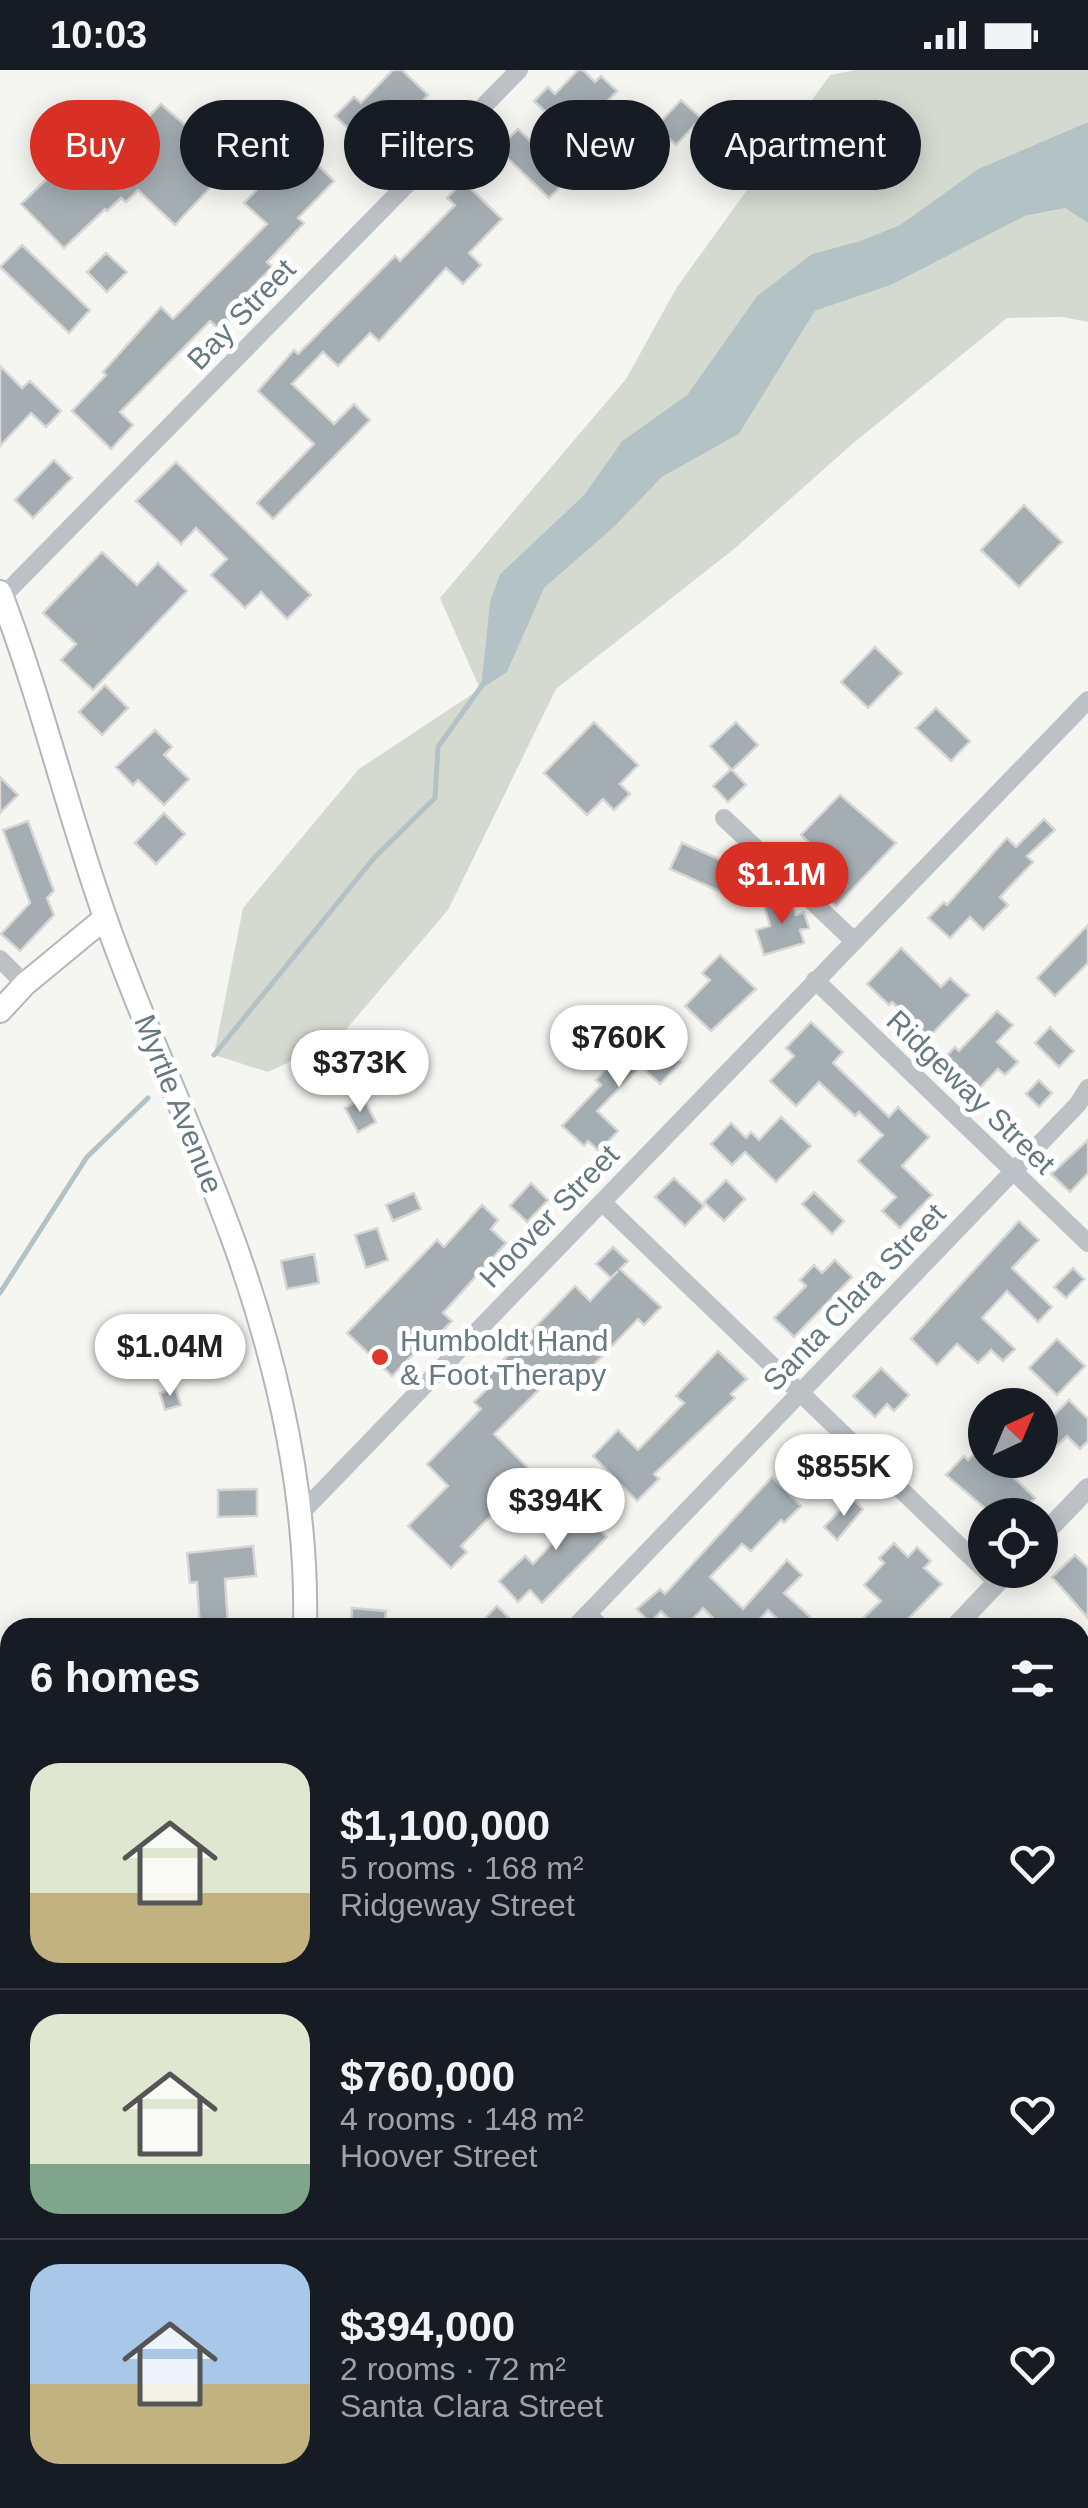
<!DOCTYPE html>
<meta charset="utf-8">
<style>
body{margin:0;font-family:Helvetica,sans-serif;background:#20242c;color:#f1f3f6;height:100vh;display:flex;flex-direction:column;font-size:38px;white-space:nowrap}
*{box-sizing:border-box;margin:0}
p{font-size:32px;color:#9ea1a6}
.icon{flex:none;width:55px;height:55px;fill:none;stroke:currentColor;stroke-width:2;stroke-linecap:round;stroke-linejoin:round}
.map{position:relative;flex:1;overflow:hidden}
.details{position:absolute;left:0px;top:1548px;width:1090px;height:892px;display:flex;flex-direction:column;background:#171b24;border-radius:30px 30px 0 0;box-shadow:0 5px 25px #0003}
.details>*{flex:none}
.top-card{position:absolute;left:30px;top:30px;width:1030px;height:90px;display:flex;gap:20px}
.needle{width:65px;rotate:44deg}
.fabs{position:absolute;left:968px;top:1318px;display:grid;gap:20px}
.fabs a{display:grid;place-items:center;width:90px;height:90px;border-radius:50%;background:#171b24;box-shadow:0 5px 25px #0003;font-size:50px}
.price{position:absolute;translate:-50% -85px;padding:0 22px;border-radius:35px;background:#fff;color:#222;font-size:32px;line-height:65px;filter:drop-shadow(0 2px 5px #0008)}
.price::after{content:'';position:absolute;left:50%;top:60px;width:30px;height:22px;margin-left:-15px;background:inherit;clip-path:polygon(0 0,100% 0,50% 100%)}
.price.selected{background:#d93025;color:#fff}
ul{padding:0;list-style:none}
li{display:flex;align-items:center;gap:30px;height:250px;padding:0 30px}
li+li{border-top:2px solid #363941}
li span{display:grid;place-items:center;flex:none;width:280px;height:200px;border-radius:30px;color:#555}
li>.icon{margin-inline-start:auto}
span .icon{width:120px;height:120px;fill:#fffc;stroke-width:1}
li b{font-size:42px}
h2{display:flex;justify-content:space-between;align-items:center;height:120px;padding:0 30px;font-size:42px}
.pill{padding:0 35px;border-radius:45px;background:#171b24;box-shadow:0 5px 25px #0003;font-size:35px;line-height:90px}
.pill.selected{background:#d93025;color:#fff}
.status{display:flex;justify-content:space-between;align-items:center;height:70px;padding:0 50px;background:#171b24;direction:ltr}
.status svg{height:28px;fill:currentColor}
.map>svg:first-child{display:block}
</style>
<div class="status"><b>10:03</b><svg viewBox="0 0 49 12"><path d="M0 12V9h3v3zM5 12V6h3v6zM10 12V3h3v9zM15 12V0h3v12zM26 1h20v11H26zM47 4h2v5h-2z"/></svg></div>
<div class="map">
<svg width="1088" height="2438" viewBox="0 0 1088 2438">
<rect width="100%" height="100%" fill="#f5f5f1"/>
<!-- green -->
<path fill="#d5dad1" d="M855 0H1088V52L978 99 900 155 857 172 757 226 687 325 622 371 584 425 500 504 481 618 507 602 543 518 615 456 662 407 739 364 815 241 891 215 1025 146 1065 138 1088 153V252L1063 247 1007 248 851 375 734 479 556 619 448 840 337 970 268 1002 214 985 243 838 359 699 480 619 440 528 626 309 677 217 830 5Z"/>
<!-- water -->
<path fill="#b3c3c5" d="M1088 52V153L1065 138 1025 146 891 215 815 241 739 364 662 407 615 456 544 518 507 602 481 619 490 532 500 504 584 425 622 371 687 325 757 226 812 184 857 172 900 155 978 99Z"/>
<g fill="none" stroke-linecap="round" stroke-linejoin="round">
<!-- stream -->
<path stroke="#b3c3c5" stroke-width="5" d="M214 985 374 788 435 728 438 677 483 614
M0 1223 87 1087 148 1028"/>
</g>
<!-- building -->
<path fill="#a4aeb2" stroke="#d6d6d4" stroke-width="2.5" d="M393 0H402L428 25 375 84 335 46 354 27 361 33Z
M578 0H583L595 12 601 6 617 21 586 53 593 60 581 72 588 79 558 109 563 114 549 128 498 79 518 59 543 83 565 60 534 31 548 17 555 24Z
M681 30 701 48 676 75 656 57Z
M161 34 218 84 209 94 221 106 175 155 138 120 126 132 121 128 107 141 105 139 64 178 21 134 62 94 70 102 83 90 90 97 116 71 121 76Z
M289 66 334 111 298 148 304 153 267 192 272 197 237 233 242 237 220 260 210 251 120 342 133 355 111 379 72 341 106 305 103 302 161 237 173 249 267 154 244 133 282 94 272 84Z
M463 111 502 149 469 183 481 195 463 214 446 198 379 271 370 263 338 296 323 282 292 314 334 354 354 334 370 350 273 449 257 433 314 374 258 321 294 280 298 284 395 186 400 191 455 135 447 128Z
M22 175 90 240 69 263 0 197Z
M106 183 127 202 107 222 87 202Z
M0 296 22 318 30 311 61 341 46 357 31 343 0 376Z
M54 390 72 408 33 448 15 430Z
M176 392 311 525 287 549 261 522 245 538 211 505 227 489 196 458 181 474 136 431Z
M1024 435 1062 472 1019 517 981 480Z
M102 482 137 515 158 493 187 521 93 620 61 590 76 574 43 543Z
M875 577 902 603 868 638 841 612Z
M105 615 128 638 102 665 79 642Z
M936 638 970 671 951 691 916 658Z
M594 652 638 695 620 714 630 724 614 740 603 729 587 745 544 703Z
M736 652 758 675 732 700 710 676Z
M155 660 172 677 164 685 189 709 164 735 138 710 133 715 116 697Z
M731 699 746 715 728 732 713 716Z
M0 707 18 725 0 743Z
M840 725 896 773 836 836 815 815 833 796 801 765Z
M164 743 185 764 156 794 135 773Z
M1044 749 1055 760 1027 786 1033 792 1000 827 1008 835 983 860 970 847 950 868 928 848 944 832 947 835 1007 768 1016 777Z
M28 751 54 821 47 828 54 845 20 881 1 864 30 833 3 760Z
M682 773 742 799 730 826 670 799Z
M790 828 796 845 804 842 809 858 800 860 804 873 764 885 756 860 770 856 764 835Z
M1088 855V893L1055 926 1037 908Z
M901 878 941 917 950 908 969 925 929 967 892 932 889 935 867 914Z
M720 885 756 919 711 961 685 936 710 910 702 903Z
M997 941 1013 955 997 972 1018 992 1005 1005 998 999 971 1027 938 995 955 977 959 981Z
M811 952 843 982 833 993 889 1047 898 1037 929 1067 902 1096 932 1125 900 1158 882 1141 896 1127 858 1091 883 1065 859 1042 855 1046 819 1012 796 1036 770 1011 794 986 786 978Z
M1050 957 1074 981 1059 997 1035 973Z
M650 962 681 992 660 1014 641 996 597 1041 618 1061 599 1081 588 1071 584 1076 562 1056 601 1015 596 1010 609 996 614 1000Z
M1039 1010 1052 1023 1039 1037 1026 1024Z
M363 1028 376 1052 358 1062 345 1038Z
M781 1047 811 1076 776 1112 745 1082 732 1095 711 1074 731 1053 746 1068 751 1062 759 1070Z
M1088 1070V1103L1070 1122 1051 1104Z
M674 1108 704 1136 685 1156 655 1127Z
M726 1110 745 1129 724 1151 704 1132Z
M531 1113 548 1130 527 1152 510 1136Z
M814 1122 844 1151 832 1164 802 1134Z
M414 1123 421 1139 393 1151 386 1135Z
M482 1135 498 1150 491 1159 506 1173 443 1243 452 1251 435 1268 432 1265 392 1306 347 1263 437 1170 444 1177Z
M1019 1151 1039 1170 1012 1198 1052 1237 1038 1252 1007 1221 982 1248 1015 1279 1003 1291 991 1280 978 1293 957 1274 937 1295 911 1269Z
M377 1158 388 1190 366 1198 355 1165Z
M613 1177 628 1191 620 1199 661 1237 644 1255 638 1249 577 1312 562 1297 494 1364 533 1403 461 1476 467 1482 451 1498 408 1456 448 1416 427 1394 481 1339 474 1332 489 1317 483 1311 575 1216 590 1231 618 1201 611 1208 596 1194Z
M314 1184 319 1213 287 1219 281 1191Z
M835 1190 852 1207 794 1267 774 1248 806 1216 800 1210 814 1195 822 1203Z
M1073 1198 1084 1209 1066 1228 1054 1217Z
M199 1248 205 1258 210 1255 235 1297 218 1307 201 1280 179 1294 164 1269Z
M1057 1269 1085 1296 1057 1325 1029 1298Z
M718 1281 747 1309 731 1324 735 1328 654 1404 659 1409 637 1431 593 1386 618 1360 638 1380 684 1333 676 1326Z
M881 1298 909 1325 894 1341 887 1334 875 1347 853 1326Z
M175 1318 181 1335 165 1340 160 1323Z
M1069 1330 1088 1349V1371L1080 1379 1067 1366 1055 1378 1042 1365 1054 1353 1050 1349Z
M805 1367 840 1400 824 1417 789 1383Z
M985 1372V1390H996L1035 1428 1018 1445H993L946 1405 964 1386 968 1390Z
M772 1407 801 1436 784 1453 781 1450 751 1481 742 1474 710 1507 743 1539 787 1490 802 1505 784 1523 822 1558H787L768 1540 751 1558H723L703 1538 684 1558H678L661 1541 650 1553 637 1539 660 1519 665 1524Z
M257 1419V1446L218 1447V1420Z
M561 1423 607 1467 542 1533 530 1520 518 1532 499 1511 525 1486 533 1494 560 1465 540 1445Z
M852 1428 863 1439 837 1470 824 1457Z
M894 1473 908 1487 917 1477 931 1491 924 1498 942 1514 899 1558H853L881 1531 864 1515 884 1493 879 1488Z
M253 1476 256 1506 225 1509 228 1558H200L197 1512 190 1513 187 1483Z
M1075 1485 1088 1498V1548L1052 1507Z
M497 1536 519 1558H476Z
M352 1538 386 1541 384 1558H351Z"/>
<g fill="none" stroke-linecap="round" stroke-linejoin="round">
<!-- secondary casing -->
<g stroke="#b0b7ba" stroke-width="26">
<path id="secondary" d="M0 522C41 628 67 740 105 847 145 962 199 1071 239 1186 280 1304 308 1432 305 1558
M0 941 25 914 105 848
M77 2438 79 2430"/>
</g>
<!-- minor -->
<path stroke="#bbc1c4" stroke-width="18" d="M2 527 519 0
M724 748 854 871
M0 889 25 914
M815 910 1088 1173
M602 1132 997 1512
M301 1443 1088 630
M587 1544 602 1558
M574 1558 1078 1034 1088 1018
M1080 1787 1088 1779
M1080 2150 1088 2142
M259 2430 267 2438
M431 2438 439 2430"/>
<!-- tertiary -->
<path stroke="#bbc1c4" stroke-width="20" d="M1040 1468 1088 1418
M954 1558 1009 1500
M1075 2430 1084 2438"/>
<!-- secondary -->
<use href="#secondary" stroke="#fff" stroke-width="22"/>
</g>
<!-- markers -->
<circle fill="#de3828" stroke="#fff" stroke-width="4" cx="380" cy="1287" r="10"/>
<g text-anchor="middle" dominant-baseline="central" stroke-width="10" stroke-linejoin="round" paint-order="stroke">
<!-- street labels -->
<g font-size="30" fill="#657982" stroke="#fff">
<text transform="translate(241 244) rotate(-46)">Bay Street</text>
<text transform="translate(971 1022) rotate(44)">Ridgeway Street</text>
<text transform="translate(179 1034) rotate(68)">Myrtle Avenue</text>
<text transform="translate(549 1146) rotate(-46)">Hoover Street</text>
<text transform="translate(854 1227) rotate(-46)">Santa Clara Street</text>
</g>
<!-- poi labels -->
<g font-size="30" fill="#657982" stroke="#fff" text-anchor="start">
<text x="400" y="1270">Humboldt Hand<tspan x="400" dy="34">&amp; Foot Therapy</tspan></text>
</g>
</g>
</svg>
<div class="fabs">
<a><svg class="needle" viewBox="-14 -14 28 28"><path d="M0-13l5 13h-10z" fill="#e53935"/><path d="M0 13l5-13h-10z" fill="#9ea1a6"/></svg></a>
<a><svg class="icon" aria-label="locate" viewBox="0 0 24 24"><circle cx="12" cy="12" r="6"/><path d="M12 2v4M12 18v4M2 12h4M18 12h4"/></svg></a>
</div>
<b class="price selected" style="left:782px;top:857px">$1.1M</b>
<b class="price" style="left:619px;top:1020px">$760K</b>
<b class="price" style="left:360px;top:1045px">$373K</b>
<b class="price" style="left:170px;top:1329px">$1.04M</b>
<b class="price" style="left:844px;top:1449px">$855K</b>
<b class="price" style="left:556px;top:1483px">$394K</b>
<div class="top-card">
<a class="pill selected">Buy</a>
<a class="pill">Rent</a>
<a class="pill">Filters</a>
<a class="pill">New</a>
<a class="pill">Apartment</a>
</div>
<section class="details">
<h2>6 homes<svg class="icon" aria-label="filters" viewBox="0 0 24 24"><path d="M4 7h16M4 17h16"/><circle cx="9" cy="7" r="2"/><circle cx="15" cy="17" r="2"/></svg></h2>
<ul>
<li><span style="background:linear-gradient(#dfe7d0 65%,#c2b280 0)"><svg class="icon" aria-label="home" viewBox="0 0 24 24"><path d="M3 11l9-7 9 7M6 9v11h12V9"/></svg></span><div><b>$1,100,000</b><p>5 rooms · 168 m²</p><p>Ridgeway Street</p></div><svg class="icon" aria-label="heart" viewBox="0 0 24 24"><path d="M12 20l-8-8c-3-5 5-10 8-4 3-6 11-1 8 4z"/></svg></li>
<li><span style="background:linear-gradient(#dfe7d0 75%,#7fa58c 0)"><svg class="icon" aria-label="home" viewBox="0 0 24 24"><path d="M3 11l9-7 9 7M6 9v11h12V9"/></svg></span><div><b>$760,000</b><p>4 rooms · 148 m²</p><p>Hoover Street</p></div><svg class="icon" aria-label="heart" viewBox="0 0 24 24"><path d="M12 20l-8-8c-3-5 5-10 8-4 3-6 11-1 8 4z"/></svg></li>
<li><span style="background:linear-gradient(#a9c7e8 60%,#c2b280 0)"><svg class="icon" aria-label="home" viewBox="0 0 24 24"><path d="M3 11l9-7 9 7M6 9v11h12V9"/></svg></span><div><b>$394,000</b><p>2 rooms · 72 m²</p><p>Santa Clara Street</p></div><svg class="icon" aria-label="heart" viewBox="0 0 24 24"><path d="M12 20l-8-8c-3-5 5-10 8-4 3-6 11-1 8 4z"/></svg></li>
</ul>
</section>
</div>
